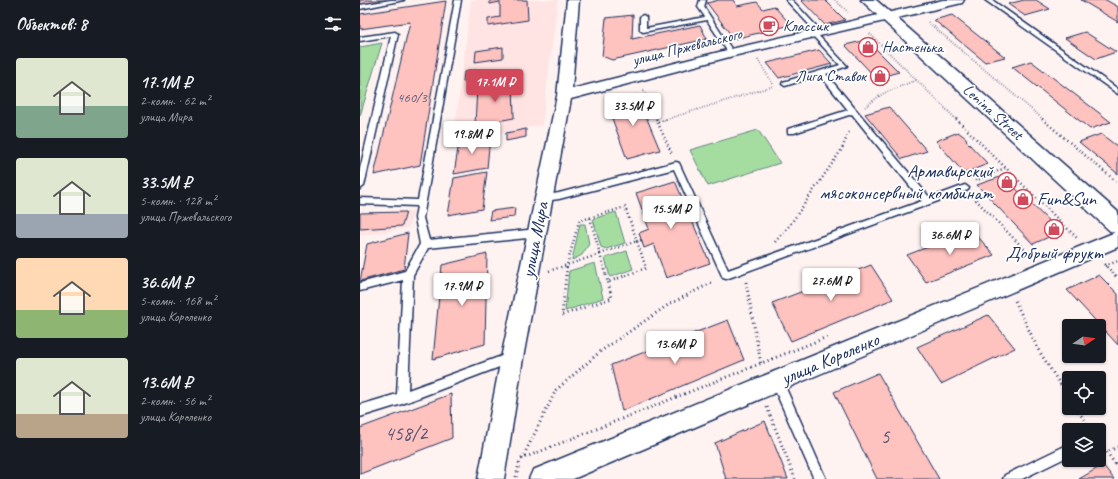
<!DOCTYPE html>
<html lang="ru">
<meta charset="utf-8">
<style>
body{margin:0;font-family:Caveat,sans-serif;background:#242831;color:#f1f3f6;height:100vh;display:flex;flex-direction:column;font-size:15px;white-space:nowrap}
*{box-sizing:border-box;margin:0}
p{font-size:13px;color:#9ea1a6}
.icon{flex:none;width:22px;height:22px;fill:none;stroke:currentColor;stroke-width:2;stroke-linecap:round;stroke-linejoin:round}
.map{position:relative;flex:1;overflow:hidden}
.side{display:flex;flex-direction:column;background:#171b24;width:360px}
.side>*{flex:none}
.needle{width:26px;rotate:77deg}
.fabs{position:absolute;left:702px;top:319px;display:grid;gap:8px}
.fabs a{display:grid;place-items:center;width:44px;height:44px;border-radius:4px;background:#171b24;box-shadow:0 1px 3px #0004;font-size:20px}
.price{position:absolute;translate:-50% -34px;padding:0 9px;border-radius:4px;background:#fff;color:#222;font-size:13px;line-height:26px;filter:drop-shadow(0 1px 2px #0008)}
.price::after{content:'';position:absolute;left:50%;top:24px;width:12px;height:9px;margin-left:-6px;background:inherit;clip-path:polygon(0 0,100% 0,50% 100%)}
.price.selected{background:#d1495b;color:#fff}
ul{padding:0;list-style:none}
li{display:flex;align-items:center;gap:12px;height:100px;padding:0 16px}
li span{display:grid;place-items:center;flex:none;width:112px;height:80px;border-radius:4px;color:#555}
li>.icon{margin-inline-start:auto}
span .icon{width:48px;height:48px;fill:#fffc;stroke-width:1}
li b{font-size:17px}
h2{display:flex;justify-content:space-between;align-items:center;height:48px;padding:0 16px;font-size:17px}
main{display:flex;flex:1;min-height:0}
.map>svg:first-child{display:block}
</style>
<main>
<section class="side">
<h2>Объектов: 8<svg class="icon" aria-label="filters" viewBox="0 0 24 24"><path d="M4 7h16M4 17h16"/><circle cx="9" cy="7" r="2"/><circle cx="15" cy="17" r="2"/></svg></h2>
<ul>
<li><span style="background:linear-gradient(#dfe7d0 60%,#7fa58c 0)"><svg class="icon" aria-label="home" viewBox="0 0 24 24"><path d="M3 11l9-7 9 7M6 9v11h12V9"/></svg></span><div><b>17.1M ₽</b><p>2-комн. · 62 m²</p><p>улица Мира</p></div></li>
<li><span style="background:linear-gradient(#dfe7d0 70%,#9aa5b1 0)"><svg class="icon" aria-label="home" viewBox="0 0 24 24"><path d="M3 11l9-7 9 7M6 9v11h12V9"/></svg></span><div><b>33.5M ₽</b><p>5-комн. · 128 m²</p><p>улица Пржевальского</p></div></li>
<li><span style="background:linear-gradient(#ffd9b3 65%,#8fb573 0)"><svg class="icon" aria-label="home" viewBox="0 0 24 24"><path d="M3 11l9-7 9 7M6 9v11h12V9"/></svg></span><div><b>36.6M ₽</b><p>5-комн. · 168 m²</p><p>улица Короленко</p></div></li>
<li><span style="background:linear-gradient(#dfe7d0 70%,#b9a48a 0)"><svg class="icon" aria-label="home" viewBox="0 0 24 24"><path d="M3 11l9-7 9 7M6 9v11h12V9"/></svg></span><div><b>13.6M ₽</b><p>2-комн. · 56 m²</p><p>улица Короленко</p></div></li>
</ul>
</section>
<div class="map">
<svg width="758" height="479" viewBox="0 0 758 479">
<rect width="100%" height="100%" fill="#fff3f2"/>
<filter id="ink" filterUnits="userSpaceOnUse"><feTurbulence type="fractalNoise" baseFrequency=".025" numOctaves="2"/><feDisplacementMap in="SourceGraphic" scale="8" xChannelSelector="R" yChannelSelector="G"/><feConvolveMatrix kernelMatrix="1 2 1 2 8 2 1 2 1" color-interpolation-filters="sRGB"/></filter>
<g filter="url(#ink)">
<!-- built -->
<path fill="#ffe4e3" d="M111 0H198L182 125 93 142Z
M54 211 48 228 0 236V213Z"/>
<!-- green -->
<path fill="#a5dda1" stroke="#608680" d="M22 43 0 116V47Z
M398 130 420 163 348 186 330 150Z
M256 212 265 243 246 249 241 247 233 219Z
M220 224H225L229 244 222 255 212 260Z
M267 251 273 269 250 277 245 258Z
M235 263 243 298 205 311 209 271Z"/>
<!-- building -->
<path fill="#fec2bf" stroke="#1b2f5e" d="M0 0H26L0 5Z
M130 0H167L168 20 128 26V19L140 17V2L130 4Z
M359 0H373L377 6 397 2 403 9 414 6 431 25 374 39 347 3Z
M441 0H465L485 20 465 25Z
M664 0H676L690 9 665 16 648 4Z
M721 0H746L758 7V22Z
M86 1 60 165 14 175 50 22 0 29V14Z
M273 15 272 39 340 25 347 39 252 60 242 56 246 18Z
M592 15 645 57 625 62 574 20Z
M725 32 756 52 736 59 705 38Z
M507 40 539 72 516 78 485 45Z
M143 47V58L115 62 116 51Z
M459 50 472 64 419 78 407 63Z
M671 61 751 122 730 129 652 67Z
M116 70V80L103 82 104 72Z
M153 81 154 118 115 125 117 88Z
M277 95 300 150 267 159 246 102Z
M529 107 567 151 542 159 505 114Z
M166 129V137L146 141V133Z
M598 132 606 138 607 142 628 164 604 173 576 141Z
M741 134 758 147V174L719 142Z
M130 137 127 168 94 174 99 142Z
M127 172 122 209 88 215 94 178Z
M643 176 700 232 673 244 617 185Z
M315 181 350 263 306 278 294 244 284 248 279 233 289 229 276 193Z
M155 208 154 217 129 220 131 211Z
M46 212 42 226 0 229V213Z
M612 230 634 255 566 282 547 255Z
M48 233 44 269 0 281 7 244Z
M127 254 125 344 73 359 82 265Z
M511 265 533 299 431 341 412 303Z
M739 275 758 294V345L707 290Z
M628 315 655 348 581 384 557 347Z
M368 320 384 360 262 411 251 365Z
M518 373 579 479H517L474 392Z
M91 394 92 438 0 474V428Z
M405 421 428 479H366L355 443Z
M743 465 754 479H719Z"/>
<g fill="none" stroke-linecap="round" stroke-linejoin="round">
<!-- lane casing -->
<g stroke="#1b2f5e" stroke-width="3">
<path id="lane" d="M31 0H44L0 9V5Z
M95 0H101L63 218 69 240 177 229 180 230 181 233 180 236 177 237 68 248 53 275 48 390 150 353 154 354 155 358 154 362 150 363 42 404 0 417V405L37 394 43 280 0 291V283L45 271 60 244 55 218 57 206 0 204V198L58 200Z
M340 0H346L344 7 374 53 373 54H369L347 20 283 32 280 30V17L283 15 286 17V28L345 17 338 7Z
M426 0H432L461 31V33H457Z
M625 0H632L758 89V94Z
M35 32 38 34 4 186 0 189V169L31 36 0 41V37Z
M454 32 456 33 487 66 466 74 570 198 605 185 609 188 608 190 366 279 363 278 314 169 199 199 184 201 181 200 180 198 181 196 199 193 316 162 319 163 368 270 562 201 492 114 434 133H428V129L488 110 460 75 425 86 422 84 423 82 480 65 452 35V33Z
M417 375 421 377 466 479H454L411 381 413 377Z
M709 444V456L662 479H643L645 475Z"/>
</g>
<!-- street casing -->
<g stroke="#1b2f5e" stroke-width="3">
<path id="street" d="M207 0H219L212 89 371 49 583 0H604L602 3 373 56 211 99 163 358 144 479H118L141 358 197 96Z
M758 231V247L213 479H169L173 470Z"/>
</g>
<!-- secondary casing -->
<g stroke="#1b2f5e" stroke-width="3">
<path id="secondary" d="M501 0H516L758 212V234L750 231Z"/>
</g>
<!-- path-far2 -->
<path stroke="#1b2f5e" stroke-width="2" stroke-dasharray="0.5 2" stroke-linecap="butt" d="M475 0 488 12
M568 22 684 120
M510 34 597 120
M398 60 413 84
M283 89 297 120
M505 107 522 94 556 80
M304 120 413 86"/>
<!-- path-far1 -->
<path stroke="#1b2f5e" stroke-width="2.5" stroke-dasharray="1 3" stroke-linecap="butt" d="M296 119 312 154
M596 119 717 238
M682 119 758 183
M298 122 308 119
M615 181 645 168
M613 197 671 256
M230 218 240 254
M415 242 430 225 482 149 490 129
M240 254 246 276
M240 254 277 241 286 268 264 276
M744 264 756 276
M745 266 758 261
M189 271 240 254
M206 276 207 265 219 221 265 207 277 241 281 240"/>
<!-- path -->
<path stroke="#1b2f5e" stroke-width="3" stroke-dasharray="1 3.5" stroke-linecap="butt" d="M206 275 202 315 252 298 248 282
M246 275 248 282 267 275
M755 275 758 278
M386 282 401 364
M655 301 679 351 709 398
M407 407 435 479
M716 408 731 430
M739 441 746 452
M758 447 746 452 758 467
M161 459 467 337
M162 459 196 390 241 351 308 305 353 282
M156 477 160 460"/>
<!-- lane -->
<use href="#lane" fill="#fff" fill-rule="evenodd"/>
<!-- street -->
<use href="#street" fill="#fff" fill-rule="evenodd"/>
<!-- secondary -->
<use href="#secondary" fill="#fff" fill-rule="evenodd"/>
</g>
</g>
<!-- icons -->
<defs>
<g id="cafe-ring" transform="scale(1)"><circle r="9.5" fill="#fff" stroke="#d1495b" stroke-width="1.5"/><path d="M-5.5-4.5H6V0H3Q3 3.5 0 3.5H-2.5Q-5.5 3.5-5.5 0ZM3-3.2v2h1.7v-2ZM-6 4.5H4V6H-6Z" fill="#d1495b"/></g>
<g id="shop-ring" transform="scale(1)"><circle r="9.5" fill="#fff" stroke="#d1495b" stroke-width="1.5"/><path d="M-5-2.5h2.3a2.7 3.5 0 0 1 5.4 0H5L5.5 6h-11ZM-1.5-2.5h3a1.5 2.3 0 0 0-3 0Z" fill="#d1495b"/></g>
</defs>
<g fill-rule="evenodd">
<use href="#cafe-ring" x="409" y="26"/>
<use href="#shop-ring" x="508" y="47"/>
<use href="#shop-ring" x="520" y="76"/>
<use href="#shop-ring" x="647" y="182"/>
<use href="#shop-ring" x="663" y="199"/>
<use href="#shop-ring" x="694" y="229"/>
</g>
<g text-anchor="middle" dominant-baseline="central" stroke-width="3.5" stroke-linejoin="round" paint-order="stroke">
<!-- far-number labels -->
<g font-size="14" fill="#545476">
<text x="52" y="97">460/3</text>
</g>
<!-- far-poi labels -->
<g font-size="16" fill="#1b2f5e" stroke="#fff" text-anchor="start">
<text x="423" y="26">Классик</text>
<text x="522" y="47">Настенька</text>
<text x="506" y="76" text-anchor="end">Лига Ставок</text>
</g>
<!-- far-street labels -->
<g font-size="16" fill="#1b2f5e" stroke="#fff">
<text transform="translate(327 47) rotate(-14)">улица Пржевальского</text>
<text transform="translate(633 112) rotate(42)">Lenina Street</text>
</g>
<!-- poi labels -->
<g font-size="19" fill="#1b2f5e" stroke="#fff" text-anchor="end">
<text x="633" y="171">Армавирский<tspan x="633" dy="22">мясоконсервный комбинат</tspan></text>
<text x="677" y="199" text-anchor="start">Fun&amp;Sun</text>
<text x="694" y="253" text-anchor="middle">Добрый фрукт</text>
</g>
<!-- street labels -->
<g font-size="19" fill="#1b2f5e" stroke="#fff">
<text transform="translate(175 240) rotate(-79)">улица Мира</text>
<text transform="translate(470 359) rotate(-23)">улица Короленко</text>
</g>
<!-- near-number labels -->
<g font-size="20" fill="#545476">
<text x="46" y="433">458/2</text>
<text x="525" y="436">5</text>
</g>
</g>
</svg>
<div class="fabs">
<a><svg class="needle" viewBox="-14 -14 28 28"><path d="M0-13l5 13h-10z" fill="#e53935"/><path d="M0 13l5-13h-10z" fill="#9ea1a6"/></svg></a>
<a><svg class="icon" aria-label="locate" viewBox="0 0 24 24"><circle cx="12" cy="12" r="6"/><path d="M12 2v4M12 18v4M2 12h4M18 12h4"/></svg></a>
<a><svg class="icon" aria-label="layers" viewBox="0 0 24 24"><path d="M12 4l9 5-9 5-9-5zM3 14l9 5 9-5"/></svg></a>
</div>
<b class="price selected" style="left:135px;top:103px">17.1M ₽</b>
<b class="price" style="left:273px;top:127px">33.5M ₽</b>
<b class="price" style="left:112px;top:155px">19.8M ₽</b>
<b class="price" style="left:311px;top:230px">15.5M ₽</b>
<b class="price" style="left:590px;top:256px">36.6M ₽</b>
<b class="price" style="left:471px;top:302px">27.6M ₽</b>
<b class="price" style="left:102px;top:307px">17.9M ₽</b>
<b class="price" style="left:315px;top:365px">13.6M ₽</b>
</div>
</main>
